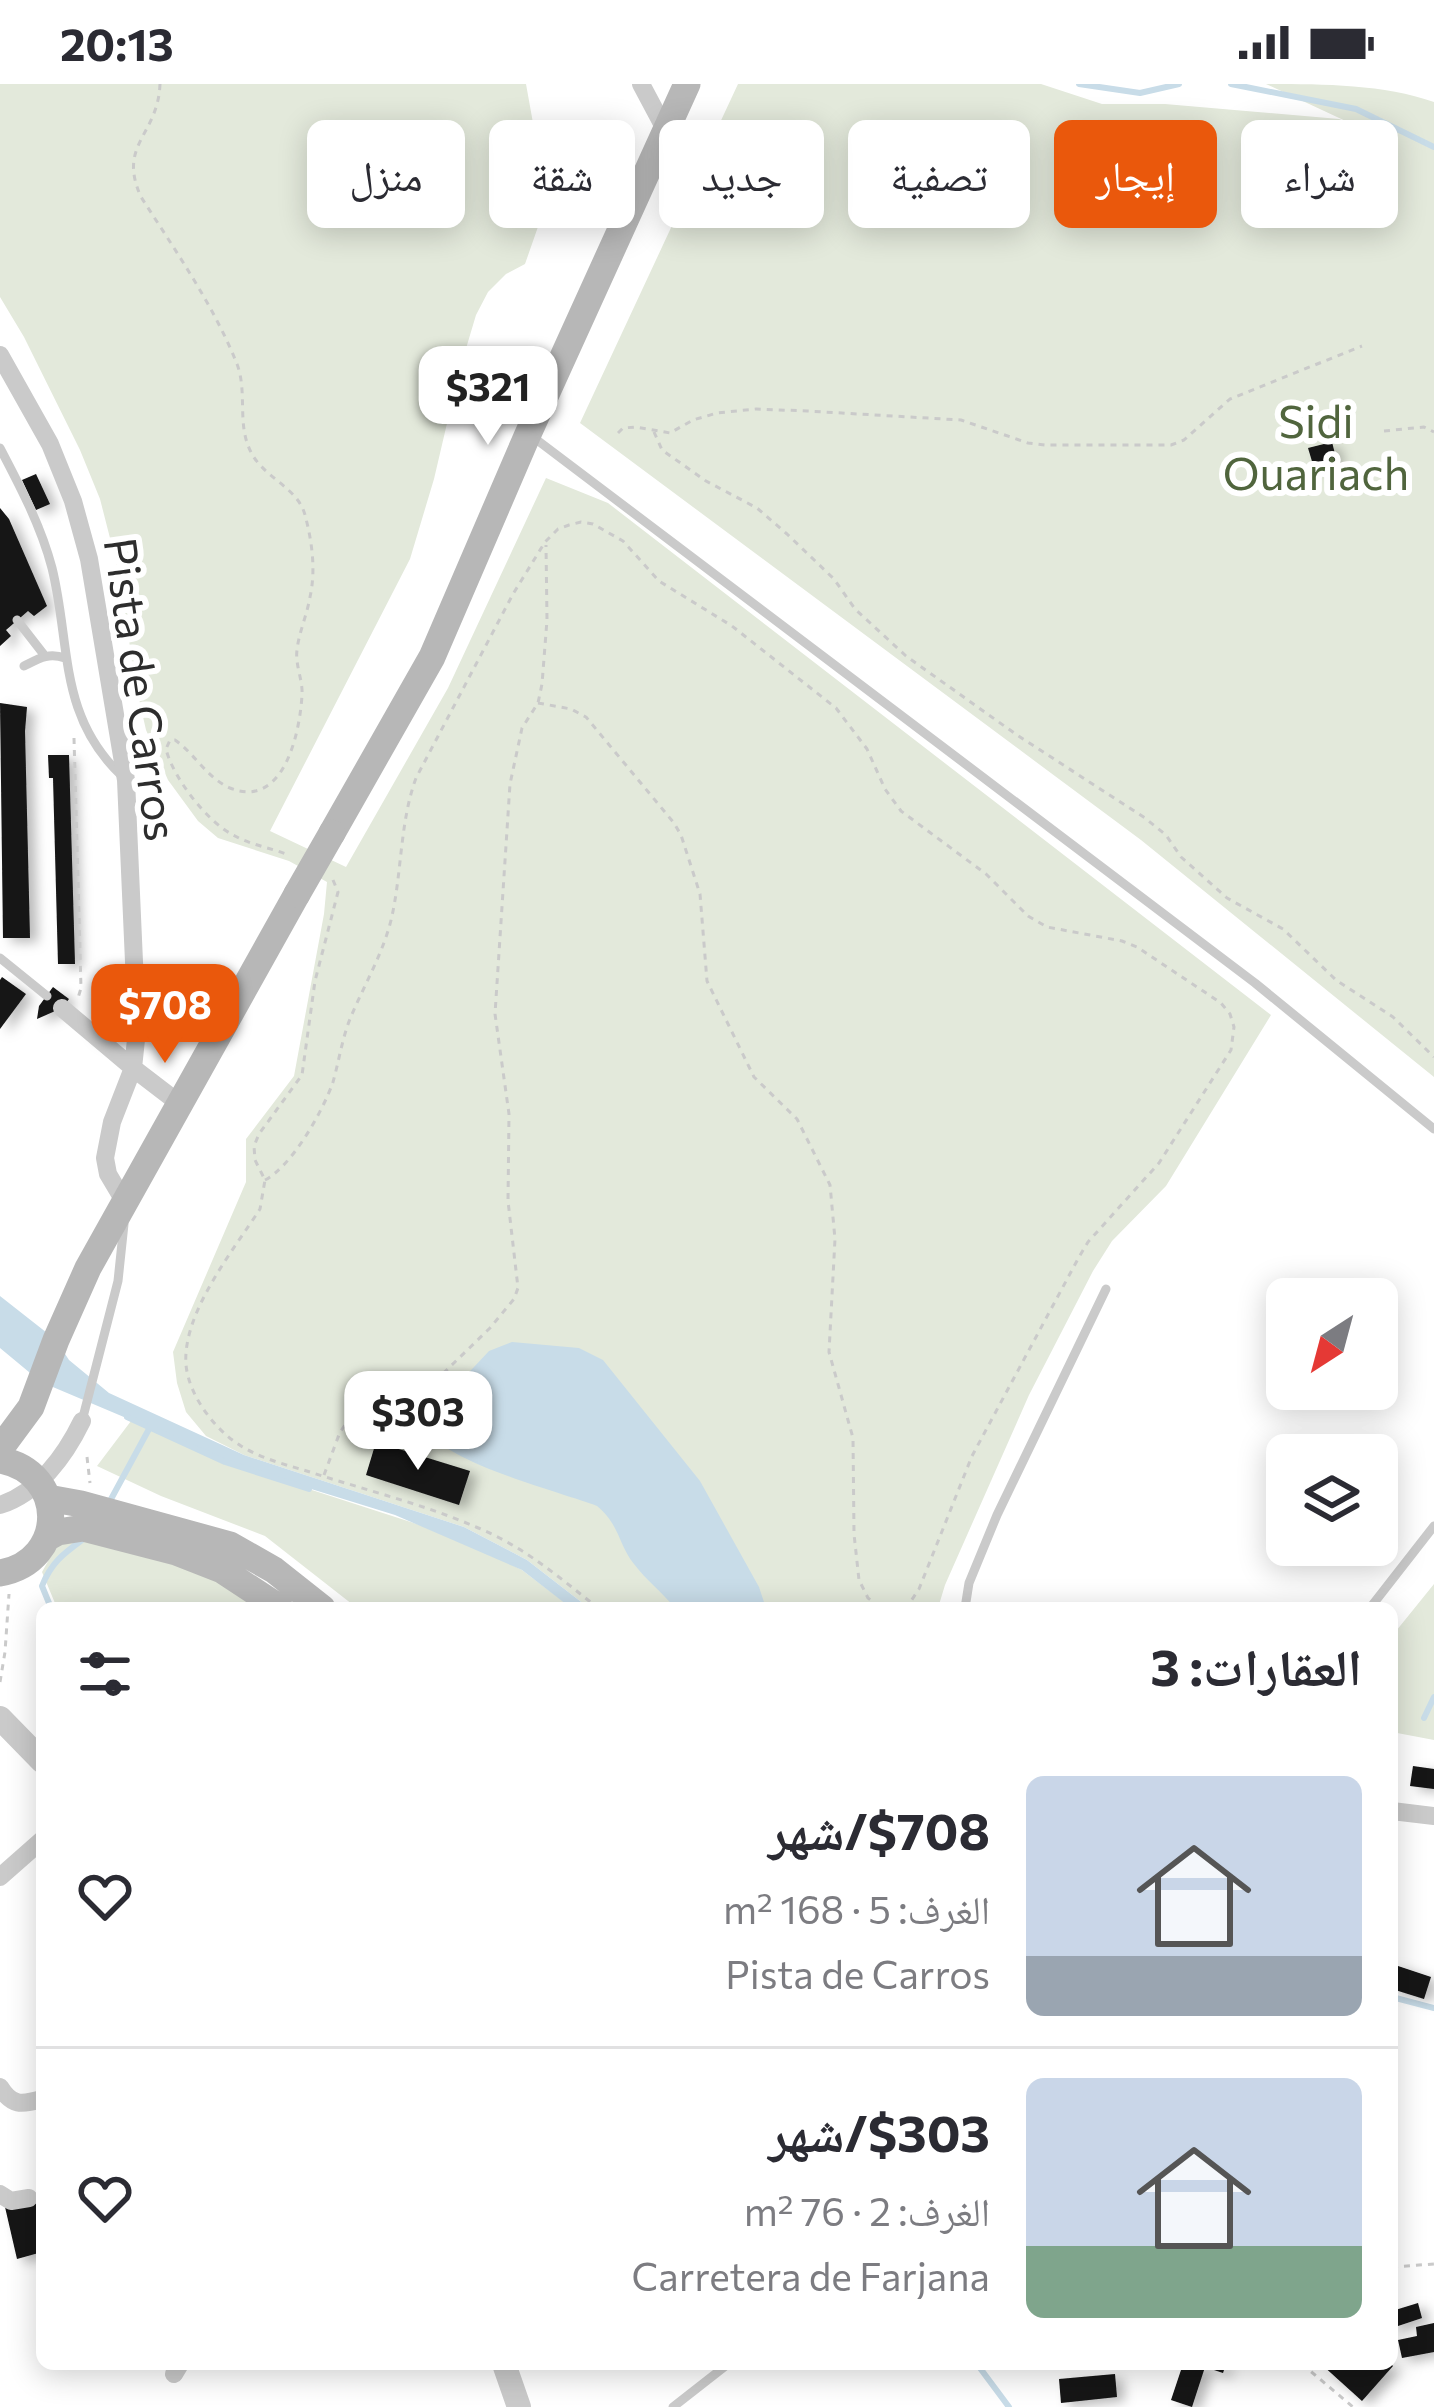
<!DOCTYPE html>
<html lang="ar">
<meta charset="utf-8">
<style>
body{margin:0;font-family:Commissioner,"Noto Naskh Arabic",sans-serif;background:#f7f7f7;color:#2b2b33;direction:rtl;height:100vh;display:flex;flex-direction:column;font-size:45px;white-space:nowrap}
*{box-sizing:border-box;margin:0}
p{font-size:39px;color:#7c7c81}
.icon{flex:none;width:66px;height:66px;fill:none;stroke:currentColor;stroke-width:2;stroke-linecap:round;stroke-linejoin:round}
.map{position:relative;flex:1;overflow:hidden;direction:ltr}
.sheet{position:absolute;left:36px;top:1518px;width:1362px;height:768px;display:flex;flex-direction:column;background:#fff;border-radius:18px;box-shadow:0 6px 30px #0003;direction:rtl}
.sheet>*{flex:none}
.hud{position:absolute;left:36px;top:36px;width:1362px;height:108px;direction:rtl;display:flex;gap:24px}
.needle{width:78px;rotate:216deg}
.controls{position:absolute;left:1266px;top:1194px;display:grid;gap:24px}
.controls a{display:grid;place-items:center;width:132px;height:132px;border-radius:18px;background:#fff;box-shadow:0 6px 30px #0003;font-size:60px}
.price{position:absolute;translate:-50% -102px;padding:0 27px;border-radius:24px;background:#fff;color:#222;font-size:39px;line-height:78px;filter:drop-shadow(0 3px 6px #0008)}
.price::after{content:'';position:absolute;left:50%;top:72px;width:36px;height:27px;margin-left:-18px;background:inherit;clip-path:polygon(0 0,100% 0,50% 100%)}
.price.on{background:#ea580c;color:#fff}
ul{padding:0;list-style:none}
li{display:flex;align-items:center;gap:36px;height:300px;padding:0 36px}
li+li{border-top:3px solid #e1e1e2}
li span{display:grid;place-items:center;flex:none;width:336px;height:240px;border-radius:18px;color:#555}
li>.icon{margin-inline-start:auto}
span .icon{width:144px;height:144px;fill:#fffc;stroke-width:1}
li b{font-size:51px}
h2{display:flex;justify-content:space-between;align-items:center;height:144px;padding:0 36px;font-size:51px}
.tag{padding:0 42px;border-radius:18px;background:#fff;box-shadow:0 6px 30px #0003;font-size:42px;line-height:108px}
.tag.on{background:#ea580c;color:#fff}
.status{display:flex;justify-content:space-between;align-items:center;height:84px;padding:0 60px;background:#fff;direction:ltr}
.status svg{height:33px;fill:currentColor}
.map>svg:first-child{display:block}
</style>
<div class="status"><b>20:13</b><svg viewBox="0 0 49 12"><path d="M0 12V9h3v3zM5 12V6h3v6zM10 12V3h3v9zM15 12V0h3v12zM26 1h20v11H26zM47 4h2v5h-2z"/></svg></div>
<div class="map">
<svg width="1434" height="2323" viewBox="0 0 1434 2323">
<defs>
<filter id="shadow"><feDropShadow dx="8" dy="4.5" stdDeviation="6" flood-color="#0004"/></filter>
</defs>
<rect width="100%" height="100%" fill="#fff"/>
<!-- green -->
<path fill="#e3e9db" d="M0 0H526L547 117 525 180 506 190 488 208 476 231 459 288 434 395 410 475 270 747 346 783 448 604 546 394 608 419 1271 931 1166 1102 1112 1157 1093 1187 1029 1311 945 1501 938 1524H589L527 1476 464 1443 244 1371 206 1352 186 1328 177 1299 173 1268 246 1098V1055L294 992 324 830 327 798 289 777 218 754 198 737 168 696 146 646 134 593 121 497 100 415 80 366 24 253 0 213Z
M738 0H1041L1102 20H1165L1339 35 1352 40 1266 0C1321 0 1383 0 1434 18V993L1141 756 580 339Z
M131 1337 225 1378 454 1452 522 1486 572 1524H357L265 1452 161 1412 97 1382Z
M86 1448 215 1494 255 1524H57L42 1488 56 1463Z
M1434 1500V1656L1392 1648V1552Z"/>
<!-- water -->
<path fill="#c8dce8" d="M0 1212 56 1256 69 1276 109 1309 244 1371 464 1443 527 1476 589 1524H571L522 1486 395 1431 247 1385 41 1298 0 1264Z
M512 1258 579 1264 603 1276 700 1397 759 1503 766 1524H675C662 1508 646 1496 634 1480 618 1460 620 1441 597 1422 560 1408 438 1377 425 1342L430 1330 489 1267Z"/>
<g fill="none" stroke-linecap="round" stroke-linejoin="round">
<!-- stream -->
<path stroke="#c8dce8" stroke-width="6" d="M1079 0 1140 9 1179 0
M1231 0 1356 25 1434 63
M127 1333 225 1378 309 1405
M110 1417 149 1345
M51 1524 42 1502C51 1479 63 1470 82 1456
M1424 1634 1434 1613
M1392 1913 1434 1924
M977 2280 1009 2323"/>
</g>
<!-- building -->
<path fill="#141414" filter="url(#shadow)" d="M1332 358 1337 378 1314 384 1308 364Z
M36 390 50 420 36 426 22 396Z
M0 424 9 435 47 522 34 532 28 527 6 546 11 552 0 562Z
M0 619 27 623 25 647 30 854H3Z
M48 671H69L75 880H58L53 694H49Z
M2 893 26 910 0 945V896Z
M53 903 69 915 62 924 37 935 39 922Z
M376 1358 470 1387 459 1421 366 1391Z
M1413 1682 1434 1685V1705L1410 1702Z
M1392 1880 1431 1893 1424 1915 1392 1905Z
M40 2115 42 2168 17 2175 5 2123Z
M1418 2219 1422 2234 1392 2244V2227Z
M1434 2239V2268L1402 2274 1398 2256 1417 2252 1416 2243Z
M1183 2280H1226L1223 2289 1205 2283 1192 2323 1171 2316Z
M1321 2280H1391L1393 2282 1362 2317Z
M1115 2290 1117 2313 1061 2319 1059 2295Z"/>
<g fill="none" stroke-linecap="round" stroke-linejoin="round">
<!-- path -->
<path stroke="#cacaca" stroke-width="3" stroke-dasharray="6 6" stroke-linecap="butt" d="M160 0C158 52 117 60 141 113 175 166 214 222 237 280 248 309 236 342 252 370 265 394 298 404 305 431 312 457 316 486 310 513 307 531 299 548 297 566 295 581 303 596 302 611 300 648 284 726 230 704 207 694 195 670 175 656H170L166 665C173 694 208 739 235 752 251 761 271 764 289 771
M1384 347 1424 343 1434 348
M654 348 662 366 706 397 757 424 787 450 834 495 855 525 906 572 1017 651 1145 734 1166 751 1181 773 1227 814 1283 845 1336 896 1393 933 1434 973
M618 349 623 344 636 343 670 349 693 336 717 329 756 325 807 327 961 336 1028 359 1045 361H1171L1184 356 1230 315 1362 262
M538 619 571 625 586 633 674 739 681 751 700 810 707 897 754 993 797 1035 830 1101 835 1155 829 1268 853 1354 854 1450 859 1496 868 1514 876 1520 896 1524
M74 654 81 904 78 914
M333 796 338 808 315 897 302 991 259 1050 254 1062 255 1076 265 1096 260 1125C233 1167 182 1229 186 1281 189 1312 215 1346 241 1362 262 1375 287 1381 310 1388 365 1406 423 1420 476 1443 523 1462 559 1493 598 1524
M265 1096C292 1082 323 1027 333 998 339 977 342 955 350 935 364 901 384 868 392 832 402 786 400 738 416 694L513 510 545 458 558 445 569 441 581 438 593 440 623 457 659 497 732 542 836 624 867 665 885 705 901 727 986 790 1028 832 1047 843 1122 857 1137 863 1221 919 1230 930 1234 943 1231 966 1159 1079 1088 1158 1079 1173 972 1372 919 1505 911 1517 899 1524
M361 1334 409 1356 415 1353 420 1333 414 1317
M87 1373 90 1399
M324 1391 340 1348 348 1337 400 1321 425 1307 490 1244 514 1215 518 1204 508 1117 509 1030 495 930 510 700 522 644 538 619 542 600 547 536 546 461
M0 1598 5 1568 9 1510
M1392 2183 1434 2180
M1302 2280 1353 2323"/>
<!-- service -->
<path stroke="#cacaca" stroke-width="9" d="M533 353 1255 899 1434 1045
M0 364C20 402 41 442 52 484 71 561 58 632 122 692
M17 536 45 572
M24 582C38 575 48 568 65 574
M0 874 47 912
M82 1337 118 1197 124 1140
M965 1524 969 1499 997 1431 1106 1205
M1370 1524 1434 1442
M673 2323 728 2280"/>
<!-- minor -->
<path stroke="#cacaca" stroke-width="18" d="M641 0 666 47
M0 271 50 360 73 417 89 475 126 696 137 946 133 984 112 1038 105 1074 108 1090 124 1117
M62 924 133 984 180 1020
M0 1421C38 1409 65 1372 82 1337
M1392 1727 1434 1732
M0 1793 42 1756
M0 2003C12 2022 21 2021 42 2015
M0 2110 11 2117 29 2114
M174 2290 180 2280"/>
<!-- tertiary -->
<path stroke="#cacaca" stroke-width="24" d="M0 1634 42 1677
M504 2280 519 2323"/>
<!-- secondary -->
<path stroke="#b7b7b7" stroke-width="27" d="M332 749 432 573 528 350 687 0
M0 1365 31 1323 56 1256 88 1184 297 810
M0 1376C67 1388 68 1477 0 1489
M48 1414 81 1420 230 1461 274 1486 322 1524
M47 1454 58 1448 83 1444 176 1468 222 1486 280 1524"/>
<!-- secondary-bridge -->
<path stroke="#b7b7b7" stroke-width="27" d="M297 810 332 749"/>
</g>
<g text-anchor="middle" dominant-baseline="central" stroke-width="12" stroke-linejoin="round" paint-order="stroke">
<!-- park labels -->
<g font-size="45" fill="#50653d" stroke="#fff">
<text x="1316" y="335">Sidi<tspan x="1316" dy="52">Ouariach</tspan></text>
</g>
<!-- street labels -->
<g font-size="45" fill="#2d2d2d" stroke="#fff">
<text transform="translate(143 605) rotate(82)">Pista de Carros</text>
</g>
</g>
</svg>
<div class="controls">
<a><svg class="needle" viewBox="-14 -14 28 28"><path d="M0-13l5 13h-10z" fill="#e53935"/><path d="M0 13l5-13h-10z" fill="#7c7c81"/></svg></a>
<a><svg class="icon" aria-label="layers" viewBox="0 0 24 24"><path d="M12 4l9 5-9 5-9-5zM3 14l9 5 9-5"/></svg></a>
</div>
<b class="price" style="left:488px;top:364px">$321</b>
<b class="price on" style="left:165px;top:982px">$708</b>
<b class="price" style="left:418px;top:1389px">$303</b>
<div class="hud">
<a class="tag">شراء</a>
<a class="tag on">إيجار</a>
<a class="tag">تصفية</a>
<a class="tag">جديد</a>
<a class="tag">شقة</a>
<a class="tag">منزل</a>
</div>
<section class="sheet">
<h2>العقارات: 3<svg class="icon" aria-label="filters" viewBox="0 0 24 24"><path d="M4 7h16M4 17h16"/><circle cx="9" cy="7" r="2"/><circle cx="15" cy="17" r="2"/></svg></h2>
<ul>
<li><span style="background:linear-gradient(#c9d6e8 75%,#9aa5b1 0)"><svg class="icon" aria-label="home" viewBox="0 0 24 24"><path d="M3 11l9-7 9 7M6 9v11h12V9"/></svg></span><div><b>$708/شهر</b><p>الغرف: 5 · 168 m²</p><p>Pista de Carros</p></div><svg class="icon" aria-label="heart" viewBox="0 0 24 24"><path d="M12 20l-8-8c-3-5 5-10 8-4 3-6 11-1 8 4z"/></svg></li>
<li><span style="background:linear-gradient(#c9d6e8 70%,#7fa58c 0)"><svg class="icon" aria-label="home" viewBox="0 0 24 24"><path d="M3 11l9-7 9 7M6 9v11h12V9"/></svg></span><div><b>$303/شهر</b><p>الغرف: 2 · 76 m²</p><p>Carretera de Farjana</p></div><svg class="icon" aria-label="heart" viewBox="0 0 24 24"><path d="M12 20l-8-8c-3-5 5-10 8-4 3-6 11-1 8 4z"/></svg></li>
</ul>
</section>
</div>
